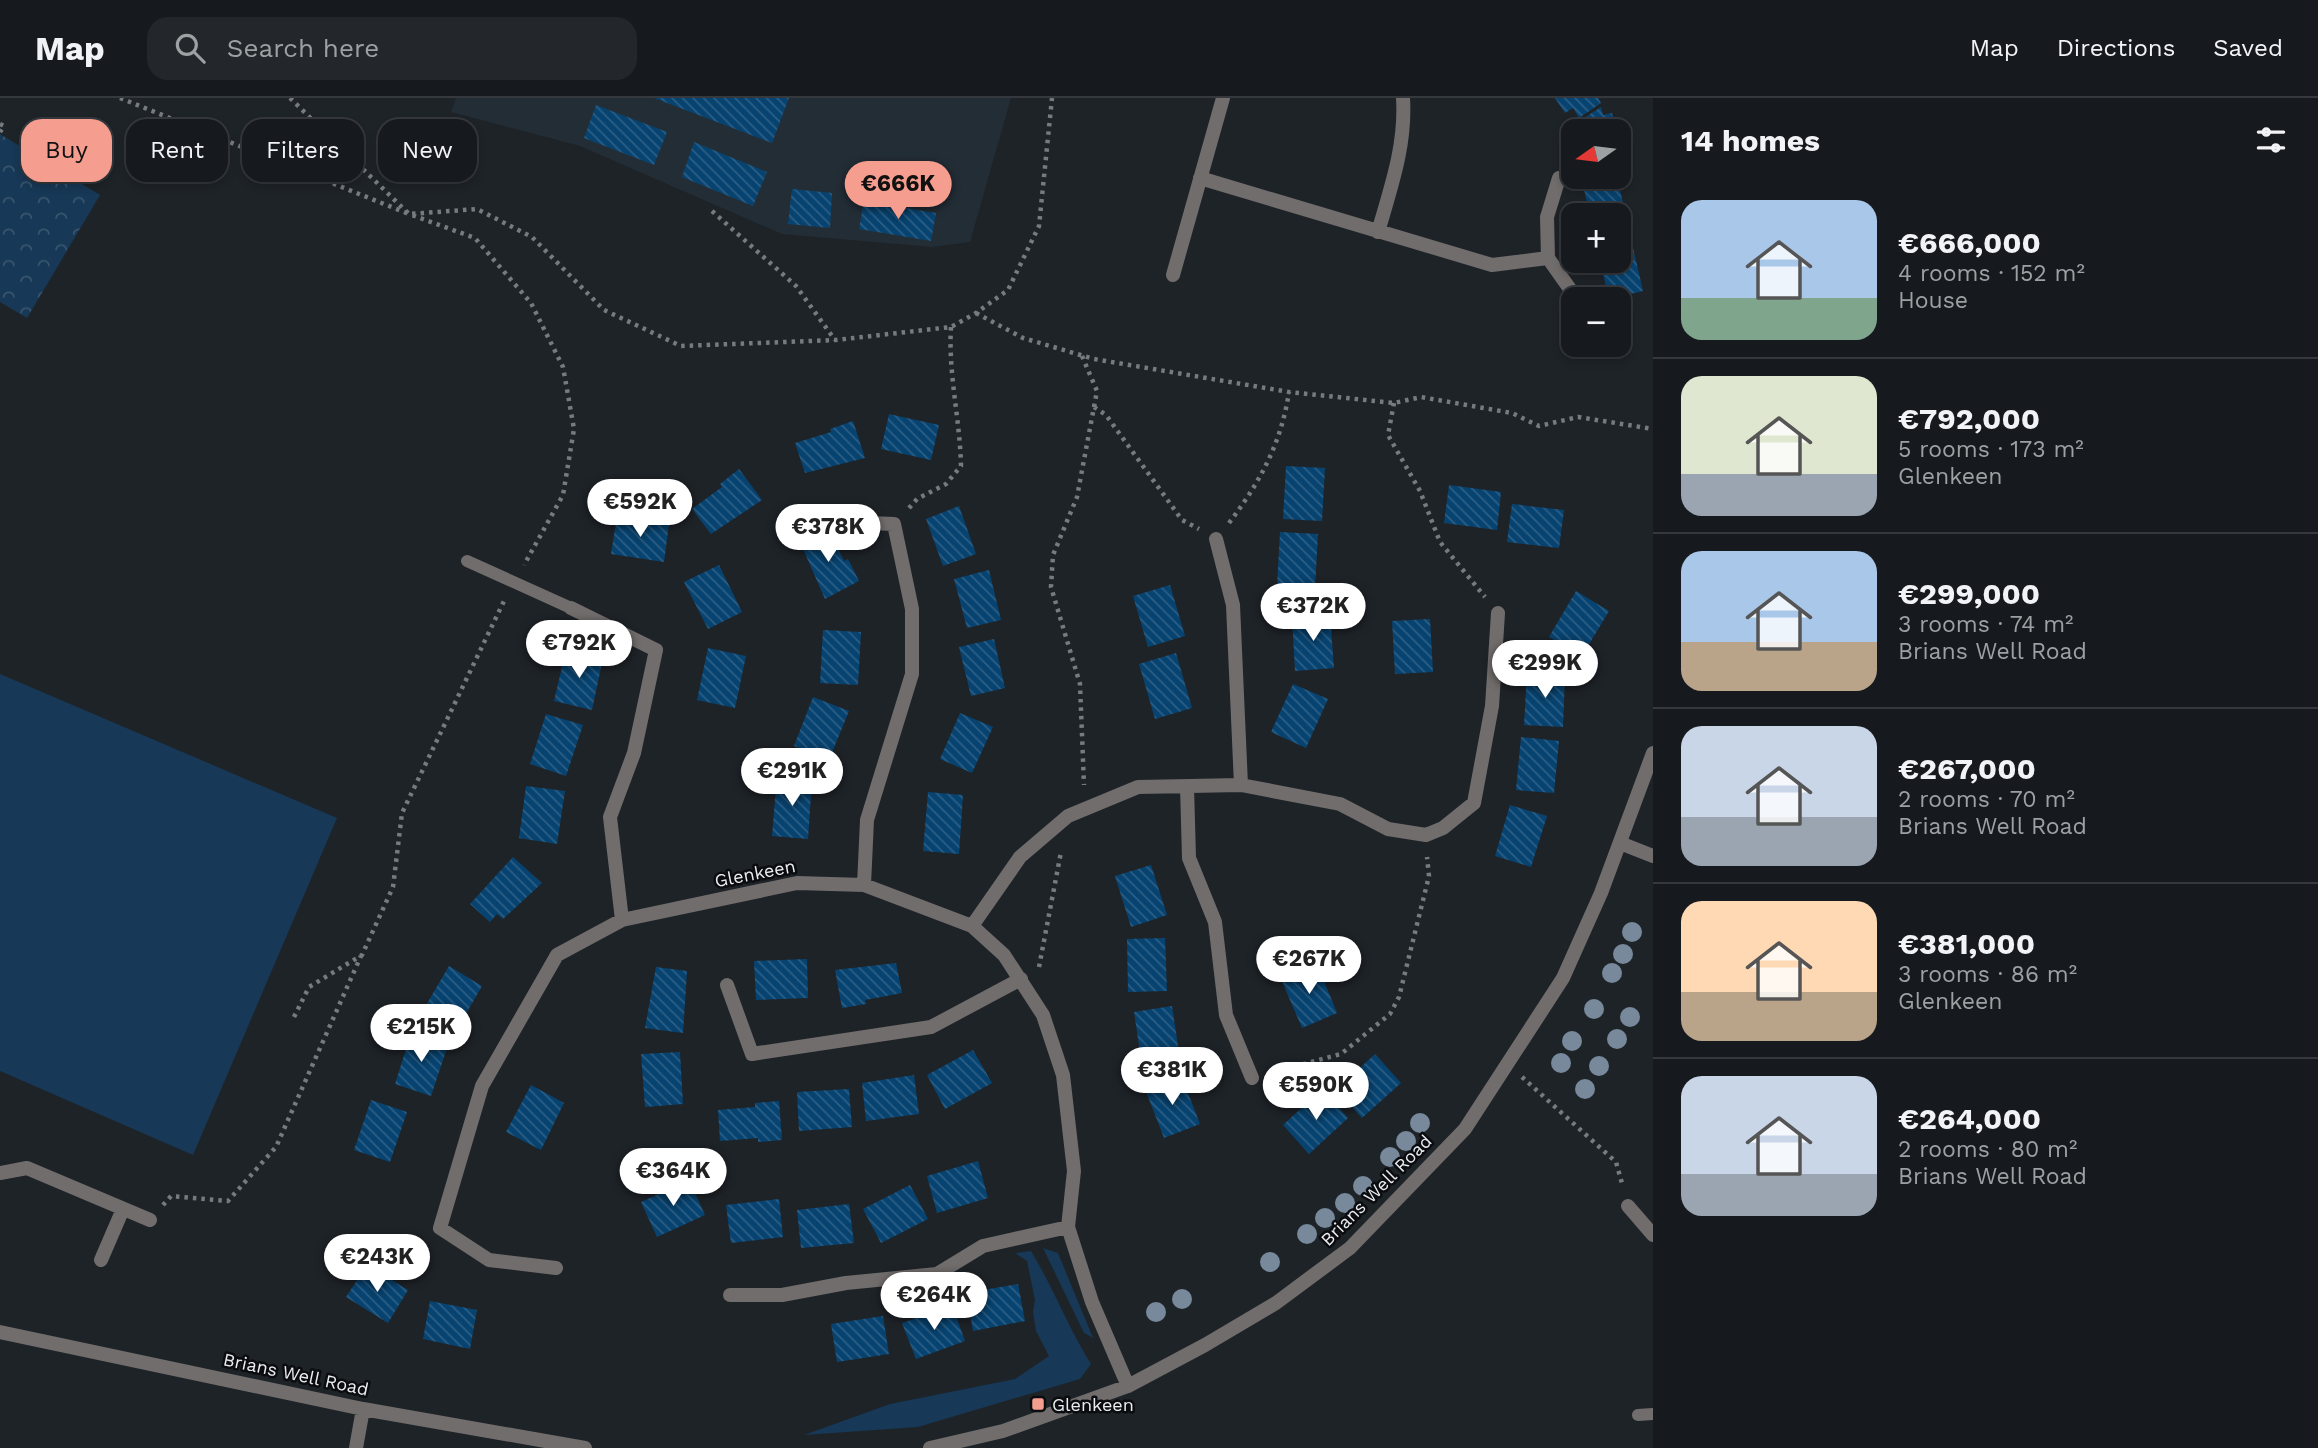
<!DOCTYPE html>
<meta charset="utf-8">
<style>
body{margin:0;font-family:"Work Sans",sans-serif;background:#23272b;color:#f1f3f6;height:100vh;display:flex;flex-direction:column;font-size:26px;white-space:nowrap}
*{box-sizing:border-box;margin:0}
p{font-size:23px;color:#9ea1a4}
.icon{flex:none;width:38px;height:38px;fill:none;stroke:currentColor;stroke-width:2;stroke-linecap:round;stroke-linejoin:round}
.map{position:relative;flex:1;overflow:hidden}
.sheet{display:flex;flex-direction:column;background:#161a1e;width:665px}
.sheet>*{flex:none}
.guide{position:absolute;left:21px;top:21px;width:665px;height:63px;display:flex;gap:14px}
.needle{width:46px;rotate:256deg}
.fabs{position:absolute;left:1561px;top:21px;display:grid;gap:14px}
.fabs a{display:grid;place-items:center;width:70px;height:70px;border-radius:14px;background:#161a1e;box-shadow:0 4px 10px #0003,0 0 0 2px #35383c;font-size:35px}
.price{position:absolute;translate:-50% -60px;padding:0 16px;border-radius:24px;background:#fff;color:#222;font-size:23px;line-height:46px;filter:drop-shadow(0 2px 4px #0008)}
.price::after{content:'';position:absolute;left:50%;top:42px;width:21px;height:16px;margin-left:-10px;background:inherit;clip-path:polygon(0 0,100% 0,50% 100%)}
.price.selected{background:#f59d8f;color:#111}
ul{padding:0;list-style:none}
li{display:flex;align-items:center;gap:21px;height:175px;padding:0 28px}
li+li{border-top:2px solid #35383c}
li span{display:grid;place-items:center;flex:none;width:196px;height:140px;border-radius:21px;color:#555}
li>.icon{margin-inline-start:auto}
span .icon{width:84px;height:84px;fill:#fffc;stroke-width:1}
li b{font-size:30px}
h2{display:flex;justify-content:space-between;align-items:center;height:84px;padding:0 28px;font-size:30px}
.tag{padding:0 24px;border-radius:21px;background:#161a1e;box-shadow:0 4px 10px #0003,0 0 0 2px #35383c;font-size:24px;line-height:63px}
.tag.selected{background:#f59d8f;color:#111}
header{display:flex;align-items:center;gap:42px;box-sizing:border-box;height:98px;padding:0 35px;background:#161a1e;border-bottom:2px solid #35383c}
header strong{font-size:33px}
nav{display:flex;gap:38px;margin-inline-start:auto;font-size:24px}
.search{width:490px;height:63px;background:#23272b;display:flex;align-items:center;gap:18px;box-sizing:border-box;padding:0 24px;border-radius:21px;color:#9ea1a4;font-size:26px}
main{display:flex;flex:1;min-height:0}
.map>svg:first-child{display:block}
</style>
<header>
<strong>Map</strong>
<div class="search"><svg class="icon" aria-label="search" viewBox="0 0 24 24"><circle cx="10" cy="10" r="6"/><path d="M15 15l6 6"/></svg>Search here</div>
<nav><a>Map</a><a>Directions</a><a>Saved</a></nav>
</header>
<main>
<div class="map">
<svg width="1653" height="1350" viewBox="0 0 1653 1350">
<defs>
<pattern id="park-crowns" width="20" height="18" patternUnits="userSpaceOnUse" patternTransform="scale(1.75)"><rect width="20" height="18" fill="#173856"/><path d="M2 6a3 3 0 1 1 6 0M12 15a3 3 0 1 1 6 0" fill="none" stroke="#39556f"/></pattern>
<pattern id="building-back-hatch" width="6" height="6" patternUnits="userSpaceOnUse" patternTransform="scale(1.75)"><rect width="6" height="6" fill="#074370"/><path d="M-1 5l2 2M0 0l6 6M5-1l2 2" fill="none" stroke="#2b5e85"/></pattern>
</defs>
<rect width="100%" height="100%" fill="#1e2328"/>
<!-- built -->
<path fill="#232d36" d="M456 0H1011L970 144 932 149 782 136 580 48 451 14Z"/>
<!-- grass -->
<path fill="#173856" d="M0 576 337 720 193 1057 0 973Z
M1043 1150 1058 1155 1093 1240 1084 1235Z
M1031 1153C1053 1189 1068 1229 1091 1266L1080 1281 918 1329 804 1337 890 1306 1015 1281 1049 1258 1036 1233 1033 1214 1035 1202 1027 1163 1015 1155Z"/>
<!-- park -->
<path fill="url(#park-crowns)" d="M0 36 100 97 27 220 0 204Z"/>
<!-- building -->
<path fill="url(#building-back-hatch)" d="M654 0H789L772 45Z
M1555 0H1598L1601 5 1579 20 1573 10 1565 15Z
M596 7 667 34 654 67 584 40Z
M1601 9 1603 17 1612 15 1617 33H1584L1581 22Z
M694 44 767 74 753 108 682 79Z
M1581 79H1617L1630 135 1619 138V117H1590Z
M792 91 832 95 830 130 788 126Z
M864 103 936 115 931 143 859 131Z
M1632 145 1643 193 1609 201 1600 163H1619V148Z
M889 316 939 327 931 362 881 351Z
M853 323 865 360 805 375 795 345 831 334 830 331Z
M1286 368 1325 370 1322 423 1283 421Z
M739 371 762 402 711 436 692 411 722 389 720 386Z
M1449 387 1501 394 1497 432 1444 425Z
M1512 406 1564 412 1559 450 1507 444Z
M959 408 976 456 943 468 926 421Z
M617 418 669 426 664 464 611 456Z
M828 430 844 463 848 461 859 483 825 501 800 444Z
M1280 434 1318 436 1315 490 1277 488Z
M719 467 742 514 708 531 684 484Z
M989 472 1001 522 967 530 954 481Z
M1170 487 1185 538 1148 549 1133 498Z
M1576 493 1609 513 1582 558 1549 539Z
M1330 518 1334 570 1295 573 1292 520Z
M1430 521 1433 574 1395 576 1392 523Z
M823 532 861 534 858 587 820 585Z
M994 541 1005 590 971 598 959 549Z
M708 550 746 558 735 610 697 602Z
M566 552 603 560 592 612 554 603Z
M1176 555 1192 610 1155 621 1139 566Z
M1527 574 1565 576 1563 629 1524 627Z
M1293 586 1328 601 1306 650 1271 634Z
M813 599 849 613 829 662 794 648Z
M960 615 993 629 972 675 940 661Z
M546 616 583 627 566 678 530 666Z
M1521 639 1559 643 1554 695 1516 692Z
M777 679 812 682 808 741 772 738Z
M526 688 565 693 557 746 519 740Z
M928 694 963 697 959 756 923 753Z
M1510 707 1547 718 1531 769 1495 758Z
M513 759 542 785 503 821 497 816 490 824 470 806Z
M1151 767 1167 817 1131 829 1115 778Z
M1165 840 1167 893 1128 894 1127 841Z
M807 861 808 900 756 902 754 863Z
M896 865 902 895 865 902 866 906 842 910 835 872Z
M1317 866 1337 915 1302 930 1281 881Z
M449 868 482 888 456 933 422 914Z
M656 869 687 873 683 935 645 930Z
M1172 908 1180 961 1142 967 1134 914Z
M411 935 448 947 431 998 395 986Z
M973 952 992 985 945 1011 927 977Z
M680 954 683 1006 645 1009 641 956Z
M1375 956 1401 985 1362 1020 1336 992Z
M914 977 919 1016 866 1023 862 985Z
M1181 977 1200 1026 1164 1040 1145 991Z
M531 987 564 1005 541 1052 506 1034Z
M849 991 852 1029 799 1033 797 994Z
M1322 991 1348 1020 1309 1056 1283 1027Z
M371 1002 407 1014 390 1064 354 1052Z
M779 1003 782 1042 758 1044V1040L720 1043 718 1012 755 1009V1005Z
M978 1063 988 1100 937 1115 927 1078Z
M689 1082 705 1117 657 1139 641 1104Z
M910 1087 928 1121 881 1145 863 1111Z
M779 1101 783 1139 731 1145 726 1107Z
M849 1106 854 1145 801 1150 797 1112Z
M367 1167 408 1192 388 1225 346 1199Z
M1018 1186 1025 1223 973 1233 966 1195Z
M430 1203 477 1212 470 1251 423 1241Z
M952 1207 965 1243 916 1261 902 1225Z
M883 1218 889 1256 837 1264 831 1226Z"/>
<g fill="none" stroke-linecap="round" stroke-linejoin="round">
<!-- path -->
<path stroke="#777b80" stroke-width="4.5" stroke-dasharray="3.5 5" stroke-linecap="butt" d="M120 0 409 116 477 111 532 139 604 212 681 248 836 242 951 229 976 215 1008 192 1039 128 1052 0
M290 0 409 116 475 140 531 205 563 269 574 331 563 397 524 467
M0 26 4 28 0 34
M712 113 796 188 835 242
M976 215 1023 240 1094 261 1289 294 1394 305 1421 299 1512 315 1539 328 1578 319 1653 331
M1082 258 1097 293 1077 399 1053 457 1051 489 1080 586 1084 687
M1394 305 1388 337 1420 393 1440 444 1485 499
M1094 309 1106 317 1182 422 1199 431
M909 410 917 401 946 386 961 368C960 321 948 275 951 229
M1229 425C1260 384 1281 346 1289 294
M1039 869 1061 754
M294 919 309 889 362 857 393 789 402 715 504 503
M1270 975 1341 956 1390 916 1399 899 1429 778 1427 759
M1522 979 1616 1064 1623 1089
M163 1107 171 1098 228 1103 276 1049 361 858"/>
<!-- service -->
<path stroke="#716d6c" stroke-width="12" d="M467 463 571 510
M1638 1317 1653 1316"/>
<!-- minor -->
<path stroke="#716d6c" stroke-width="14" d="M1200 80 1492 167 1548 160
M1559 80 1547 119 1548 160 1577 201
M1378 134C1391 89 1406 47 1403 0
M1173 177 1223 0
M843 424 894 426 912 511V576L867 722 864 787
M1216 441 1233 507 1241 687
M571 510 656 552 634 655 610 719 622 822
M1187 688 1189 760 1215 824 1226 917 1252 980
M1620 745 1653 758
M972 828 1020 759 1068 718 1138 689 1241 687 1340 706 1388 731 1426 737 1443 730 1474 705 1492 608 1498 515
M727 887 752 956 931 929 1021 881
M0 1075 27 1070 150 1122
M1628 1108 1653 1137
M101 1162 123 1111
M556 1170 489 1162 440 1130 482 988 557 857 622 822 797 785 864 787 972 828 1004 857 1043 917 1063 977 1074 1073 1068 1129 1092 1204 1128 1288
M730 1197H782L846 1185 937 1176 983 1148 1068 1129
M0 1234 363 1311 585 1350
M356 1350 363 1311
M930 1350 1003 1333 1128 1288 1205 1247 1276 1205 1350 1150 1465 1031 1563 880 1601 795 1653 655"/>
</g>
<!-- trees -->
<g fill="#77899b">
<circle cx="1632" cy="834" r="10"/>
<circle cx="1623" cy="856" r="10"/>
<circle cx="1612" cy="875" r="10"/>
<circle cx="1594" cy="911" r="10"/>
<circle cx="1630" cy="919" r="10"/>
<circle cx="1617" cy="941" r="10"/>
<circle cx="1572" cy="943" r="10"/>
<circle cx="1561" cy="965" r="10"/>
<circle cx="1599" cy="968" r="10"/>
<circle cx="1585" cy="991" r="10"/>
<circle cx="1420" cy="1025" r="10"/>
<circle cx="1406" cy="1043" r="10"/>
<circle cx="1390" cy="1059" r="10"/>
<circle cx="1363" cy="1088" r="10"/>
<circle cx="1345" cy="1105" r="10"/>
<circle cx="1325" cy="1120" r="10"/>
<circle cx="1307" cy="1136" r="10"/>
<circle cx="1270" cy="1164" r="10"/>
<circle cx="1182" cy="1201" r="10"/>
<circle cx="1156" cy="1214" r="10"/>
</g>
<!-- markers -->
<rect fill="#f59d8f" stroke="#0a0c0f" stroke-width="2.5" x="1031" y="1299" width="14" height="14" rx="3.5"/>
<g text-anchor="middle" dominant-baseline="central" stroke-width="5" stroke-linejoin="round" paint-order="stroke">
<!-- street labels -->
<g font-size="18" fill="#eaedf1" stroke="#0a0c0f">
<text transform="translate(755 775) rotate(-11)">Glenkeen</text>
<text transform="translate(1376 1092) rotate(-45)">Brians Well Road</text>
<text transform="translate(296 1276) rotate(12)">Brians Well Road</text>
</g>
<!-- poi labels -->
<g font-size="18" fill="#eaedf1" stroke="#0a0c0f" text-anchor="start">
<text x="1052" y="1306">Glenkeen</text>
</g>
</g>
</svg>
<div class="fabs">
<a><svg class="needle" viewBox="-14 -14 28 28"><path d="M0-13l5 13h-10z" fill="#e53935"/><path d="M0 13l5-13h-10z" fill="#9ea1a4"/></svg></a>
<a>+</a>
<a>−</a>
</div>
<b class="price selected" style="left:898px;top:123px">€666K</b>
<b class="price" style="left:640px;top:441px">€592K</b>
<b class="price" style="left:828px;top:466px">€378K</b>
<b class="price" style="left:1313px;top:545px">€372K</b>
<b class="price" style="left:579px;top:582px">€792K</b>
<b class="price" style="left:1545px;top:602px">€299K</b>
<b class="price" style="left:792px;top:710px">€291K</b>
<b class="price" style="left:1309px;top:898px">€267K</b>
<b class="price" style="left:421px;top:966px">€215K</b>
<b class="price" style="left:1172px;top:1009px">€381K</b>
<b class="price" style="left:1316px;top:1024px">€590K</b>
<b class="price" style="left:673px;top:1110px">€364K</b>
<b class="price" style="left:377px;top:1196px">€243K</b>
<b class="price" style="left:934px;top:1234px">€264K</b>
<div class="guide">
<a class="tag selected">Buy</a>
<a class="tag">Rent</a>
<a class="tag">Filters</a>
<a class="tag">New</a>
</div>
</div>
<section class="sheet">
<h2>14 homes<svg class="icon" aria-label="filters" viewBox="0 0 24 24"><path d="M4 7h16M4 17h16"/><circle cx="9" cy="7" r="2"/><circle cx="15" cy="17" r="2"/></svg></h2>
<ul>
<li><span style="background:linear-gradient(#a9c7e8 70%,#7fa58c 0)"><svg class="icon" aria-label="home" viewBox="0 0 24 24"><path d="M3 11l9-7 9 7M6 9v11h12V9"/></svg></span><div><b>€666,000</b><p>4 rooms · 152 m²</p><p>House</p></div></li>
<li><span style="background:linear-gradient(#dfe7d0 70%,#9aa5b1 0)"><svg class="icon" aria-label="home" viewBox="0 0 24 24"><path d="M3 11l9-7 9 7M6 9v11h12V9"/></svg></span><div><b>€792,000</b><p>5 rooms · 173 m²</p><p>Glenkeen</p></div></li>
<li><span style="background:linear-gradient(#a9c7e8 65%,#b9a48a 0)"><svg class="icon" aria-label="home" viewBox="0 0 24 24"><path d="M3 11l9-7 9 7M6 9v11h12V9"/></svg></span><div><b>€299,000</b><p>3 rooms · 74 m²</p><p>Brians Well Road</p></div></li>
<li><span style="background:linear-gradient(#c9d6e8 65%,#9aa5b1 0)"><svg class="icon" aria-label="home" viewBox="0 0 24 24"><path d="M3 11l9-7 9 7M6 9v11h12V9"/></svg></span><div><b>€267,000</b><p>2 rooms · 70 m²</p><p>Brians Well Road</p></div></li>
<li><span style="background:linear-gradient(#ffd9b3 65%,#b9a48a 0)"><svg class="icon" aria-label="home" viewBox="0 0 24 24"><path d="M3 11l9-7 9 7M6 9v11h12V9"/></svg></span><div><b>€381,000</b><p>3 rooms · 86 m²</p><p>Glenkeen</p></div></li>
<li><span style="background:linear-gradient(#c9d6e8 70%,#9aa5b1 0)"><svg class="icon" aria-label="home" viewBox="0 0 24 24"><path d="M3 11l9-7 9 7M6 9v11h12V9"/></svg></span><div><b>€264,000</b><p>2 rooms · 80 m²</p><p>Brians Well Road</p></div></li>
</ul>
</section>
</main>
